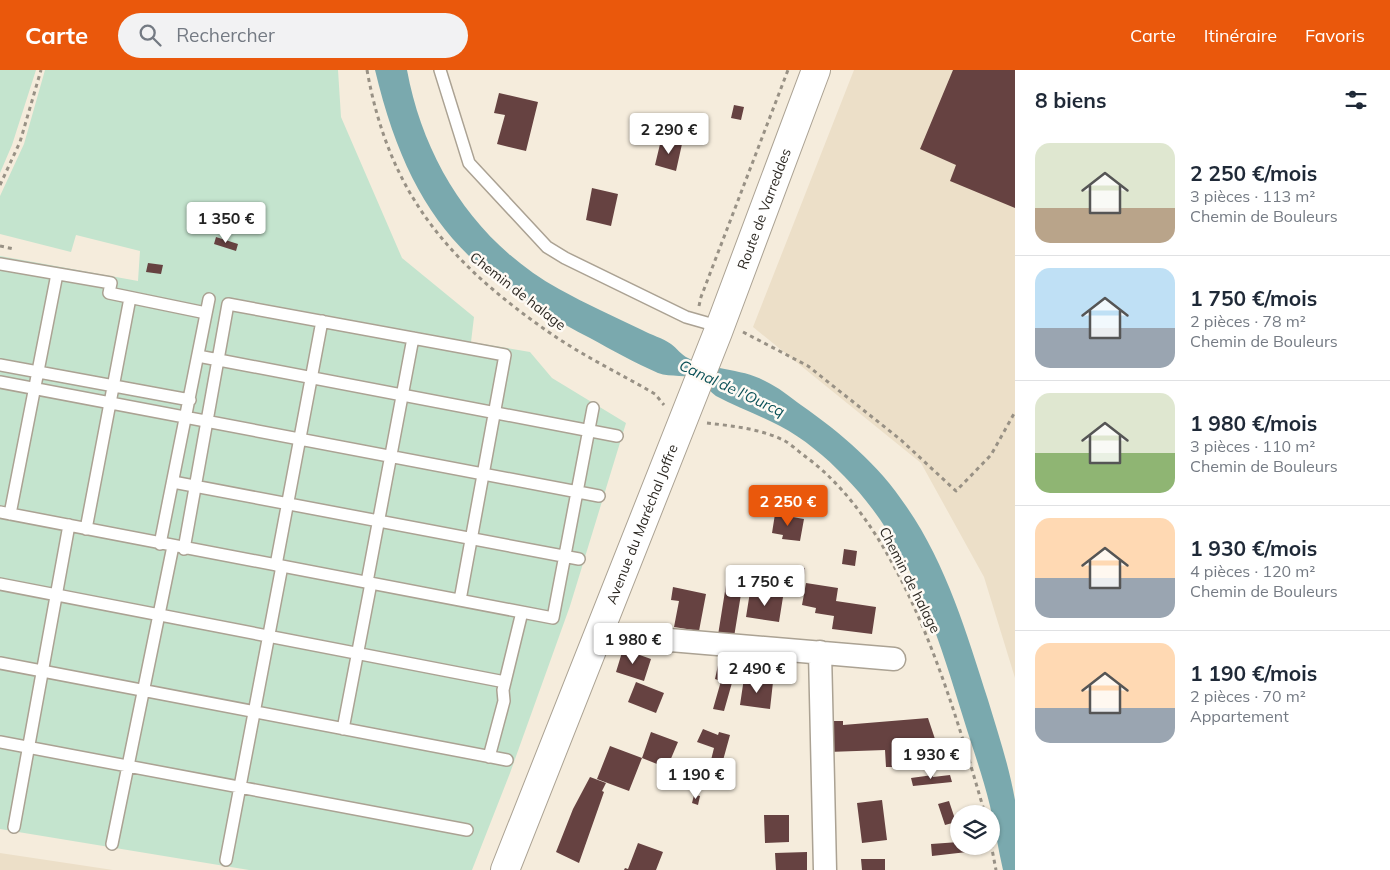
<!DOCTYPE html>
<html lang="fr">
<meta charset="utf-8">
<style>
body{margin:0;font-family:Mulish,sans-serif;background:#f2f2f3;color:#1f2937;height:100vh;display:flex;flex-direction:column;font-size:19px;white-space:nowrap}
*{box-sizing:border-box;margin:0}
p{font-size:16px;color:#747a83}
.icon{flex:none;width:28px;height:28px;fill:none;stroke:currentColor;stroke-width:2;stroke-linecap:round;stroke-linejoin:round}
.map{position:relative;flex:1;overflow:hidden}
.details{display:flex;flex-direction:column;background:#fff;width:375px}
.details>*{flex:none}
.fabs{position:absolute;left:950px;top:735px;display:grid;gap:10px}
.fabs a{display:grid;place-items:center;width:50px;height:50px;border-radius:50%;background:#fff;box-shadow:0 1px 4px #0004;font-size:25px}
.price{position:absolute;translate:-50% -42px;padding:0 11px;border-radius:5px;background:#fff;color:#222;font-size:16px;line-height:32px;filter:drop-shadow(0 1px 2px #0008)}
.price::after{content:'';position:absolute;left:50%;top:30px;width:15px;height:11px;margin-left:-8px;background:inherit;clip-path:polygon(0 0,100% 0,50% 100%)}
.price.current{background:#ea580c;color:#fff}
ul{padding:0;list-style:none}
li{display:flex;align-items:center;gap:15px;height:125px;padding:0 20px}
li+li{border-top:1px solid #e0e1e3}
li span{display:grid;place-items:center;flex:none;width:140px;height:100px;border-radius:15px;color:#555}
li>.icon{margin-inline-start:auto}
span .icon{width:60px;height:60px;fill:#fffc;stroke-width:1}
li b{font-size:21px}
h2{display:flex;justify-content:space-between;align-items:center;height:60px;padding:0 20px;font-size:21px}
header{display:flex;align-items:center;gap:30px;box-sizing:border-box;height:70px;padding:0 25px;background:#ea580c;color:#fff}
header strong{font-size:24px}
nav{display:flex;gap:28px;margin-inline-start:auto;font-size:18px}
.search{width:350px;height:45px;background:#f2f2f3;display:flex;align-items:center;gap:12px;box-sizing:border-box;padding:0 18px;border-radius:28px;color:#747a83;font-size:19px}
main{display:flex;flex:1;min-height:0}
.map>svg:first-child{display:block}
</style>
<header>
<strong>Carte</strong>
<div class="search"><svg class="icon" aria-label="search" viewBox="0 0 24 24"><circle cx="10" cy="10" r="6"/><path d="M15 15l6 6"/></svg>Rechercher</div>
<nav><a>Carte</a><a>Itinéraire</a><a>Favoris</a></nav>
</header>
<main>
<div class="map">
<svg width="1015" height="800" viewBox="0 0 1015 800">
<rect width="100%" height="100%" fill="#f5ecdc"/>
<!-- built -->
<path fill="#ecdfc8" d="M854 0H1015V608L984 507 921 393 753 257Z
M0 783 113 800H0Z"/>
<!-- green -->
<path fill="#c4e4ce" d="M0 0H36L12 75 0 103Z
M45 0H338L341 47 402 188 474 247 471 272 530 282 552 308 626 353 570 536 510 703 472 800H249L0 759V186L138 211 140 181 76 165 71 182 0 164V126L24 74Z"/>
<!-- water -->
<path fill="#7aa9ae" d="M375 0H407C424 92 476 173 559 219 586 234 615 247 642 260 651 265 663 268 671 274 677 278 681 285 688 288 708 300 742 298 765 311 778 317 790 327 801 335 841 363 879 395 906 436 946 493 967 564 988 630 998 663 1009 696 1015 730 1015 752 1015 777 1015 800H1003C998 779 995 757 990 736 983 706 972 677 963 647 937 562 909 471 844 406 826 387 803 368 780 356 759 345 737 337 716 326 710 322 706 315 700 311 687 303 671 308 658 303 635 293 612 280 590 268 462 202 409 141 375 0Z"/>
<!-- building -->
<path fill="#664241" d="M953 0H1015V138L950 111 956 95 920 79Z
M499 23 538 32 526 81 497 74 505 45 494 43Z
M734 35 744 37 741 50 731 48Z
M661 53 691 60 688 70 659 64Z
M661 70 682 74 676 101 655 95Z
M592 118 618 124 611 156 586 150Z
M216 167 238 174 236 181 214 174Z
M148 193 163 195 161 204 146 202Z
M775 444 804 449 800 471 782 469 783 465 772 463Z
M844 479 857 481 855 496 842 494Z
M798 497 805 498 803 512 795 511Z
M806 513 838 518 836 531 876 537 872 564 832 559 834 546 815 543 816 538 802 535Z
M726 515 742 518 734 567 718 565Z
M673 517 706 524 699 561 674 557 679 531 671 530Z
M750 522 783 527 779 552 746 547Z
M623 579 651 589 644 611 616 602Z
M720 586 739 588 724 641 713 639 721 611 715 609Z
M744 608 773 612 770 639 740 635Z
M636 612 664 623 656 643 628 632Z
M928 648 936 672 905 674 908 690 894 691 895 697H886L885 680 828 682 827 651H843V655Z
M703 659 718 665 719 662 730 665 722 694 711 690 714 678 697 672Z
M651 662 678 672 667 698 642 688Z
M610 676 642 688 629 721 597 709Z
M933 705V707L950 705 952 712 913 716 911 708Z
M590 707 606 713 602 721 604 722 579 793 556 782 573 739Z
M694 725 700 726 698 735 692 733Z
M882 730 887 770 862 773 857 733Z
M949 731 956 752 945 755 938 734Z
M764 745H789V772L765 773Z
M959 772V776H966L967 782 932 786 931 774Z
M638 773 663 782 656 800H624L625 798 628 799Z
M807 782V800H776L775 783Z
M861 789H885V800H862Z"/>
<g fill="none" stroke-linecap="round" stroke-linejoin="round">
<!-- service casing -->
<g stroke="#aba293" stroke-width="14">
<path id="service" d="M440 0 469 93 547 177 565 188 686 247 707 253 718 262
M0 194 111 213 109 223 206 243
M198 286 617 366
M0 295 190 330
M0 312 599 426
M173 412 579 489
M0 442 553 548 593 338
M10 444 57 204
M86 459 130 228
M160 474 209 229
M184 479 228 234 505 285 460 530
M276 495 322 251
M367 512 413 268
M0 514 505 612
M0 593 507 690
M343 659 371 513
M0 672 467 760
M489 687 504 631 503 620 522 542
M14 757 69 455
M112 774 173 476
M226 790 282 496"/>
</g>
<!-- minor casing -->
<g stroke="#aba293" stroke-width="25">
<path id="minor" d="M599 564 894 589
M820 582 825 800"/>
</g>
<!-- secondary casing -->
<g stroke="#aba293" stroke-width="30">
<g id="secondary">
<path id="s1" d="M505 800 718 262 816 0"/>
</g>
</g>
<!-- path -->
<path stroke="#989185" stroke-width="3" stroke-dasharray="4 4" stroke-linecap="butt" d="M367 0C389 124 449 193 550 263 583 286 621 304 655 324L664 335
M0 115 20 72 41 0
M0 176 14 179
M699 236 701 227 788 0
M743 262 808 296 901 370 956 421 991 385 1015 342
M707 353C733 356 762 359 785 371 792 375 799 382 806 387 904 459 952 631 985 744
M991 774 996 800"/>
<!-- service -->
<use href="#service" stroke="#fff" stroke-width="11"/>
<!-- minor -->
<use href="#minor" stroke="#fff" stroke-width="22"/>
<!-- secondary -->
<use href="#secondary" stroke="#fff" stroke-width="28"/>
</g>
<g text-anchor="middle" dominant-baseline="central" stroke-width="5" stroke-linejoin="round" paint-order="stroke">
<!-- street labels -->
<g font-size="14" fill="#2c2822" stroke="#fefaf4">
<text stroke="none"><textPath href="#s1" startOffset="710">Route de Varreddes</textPath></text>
<text transform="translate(518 221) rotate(38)">Chemin de halage</text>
<text stroke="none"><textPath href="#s1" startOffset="372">Avenue du Maréchal Joffre</textPath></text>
<text transform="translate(910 510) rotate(63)">Chemin de halage</text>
</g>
<!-- water labels -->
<g font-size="15" font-style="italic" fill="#0a5057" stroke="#fefaf4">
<text transform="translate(732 318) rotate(25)">Canal de l'Ourcq</text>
</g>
</g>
</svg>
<div class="fabs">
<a><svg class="icon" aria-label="layers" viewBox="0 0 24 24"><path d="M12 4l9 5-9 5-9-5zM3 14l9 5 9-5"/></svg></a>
</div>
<b class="price" style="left:669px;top:85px">2 290 €</b>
<b class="price" style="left:226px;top:174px">1 350 €</b>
<b class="price current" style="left:788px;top:457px">2 250 €</b>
<b class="price" style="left:765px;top:537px">1 750 €</b>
<b class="price" style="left:633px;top:595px">1 980 €</b>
<b class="price" style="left:757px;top:624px">2 490 €</b>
<b class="price" style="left:931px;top:710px">1 930 €</b>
<b class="price" style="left:696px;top:730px">1 190 €</b>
</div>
<section class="details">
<h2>8 biens<svg class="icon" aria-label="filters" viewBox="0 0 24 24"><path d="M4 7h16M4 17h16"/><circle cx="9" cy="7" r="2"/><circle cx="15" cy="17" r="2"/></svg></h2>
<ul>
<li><span style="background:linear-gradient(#dfe7d0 65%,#b9a48a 0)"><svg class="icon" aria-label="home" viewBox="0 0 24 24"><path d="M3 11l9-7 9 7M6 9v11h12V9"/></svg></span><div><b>2 250 €/mois</b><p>3 pièces · 113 m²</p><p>Chemin de Bouleurs</p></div></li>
<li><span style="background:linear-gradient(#bfe0f5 60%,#9aa5b1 0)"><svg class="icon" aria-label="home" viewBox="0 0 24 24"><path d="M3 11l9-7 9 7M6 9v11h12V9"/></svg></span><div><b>1 750 €/mois</b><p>2 pièces · 78 m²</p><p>Chemin de Bouleurs</p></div></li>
<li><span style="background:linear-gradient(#dfe7d0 60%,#8fb573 0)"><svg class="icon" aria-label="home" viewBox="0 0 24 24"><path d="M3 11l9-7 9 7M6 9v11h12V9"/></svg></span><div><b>1 980 €/mois</b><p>3 pièces · 110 m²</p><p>Chemin de Bouleurs</p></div></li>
<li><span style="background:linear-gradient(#ffd9b3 60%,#9aa5b1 0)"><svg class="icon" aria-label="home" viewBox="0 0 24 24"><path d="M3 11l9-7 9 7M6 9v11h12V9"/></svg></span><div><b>1 930 €/mois</b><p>4 pièces · 120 m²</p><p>Chemin de Bouleurs</p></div></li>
<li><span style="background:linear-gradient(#ffd9b3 65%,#9aa5b1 0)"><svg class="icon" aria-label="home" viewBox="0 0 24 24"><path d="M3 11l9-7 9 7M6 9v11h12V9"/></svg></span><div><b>1 190 €/mois</b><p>2 pièces · 70 m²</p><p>Appartement</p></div></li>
</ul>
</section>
</main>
